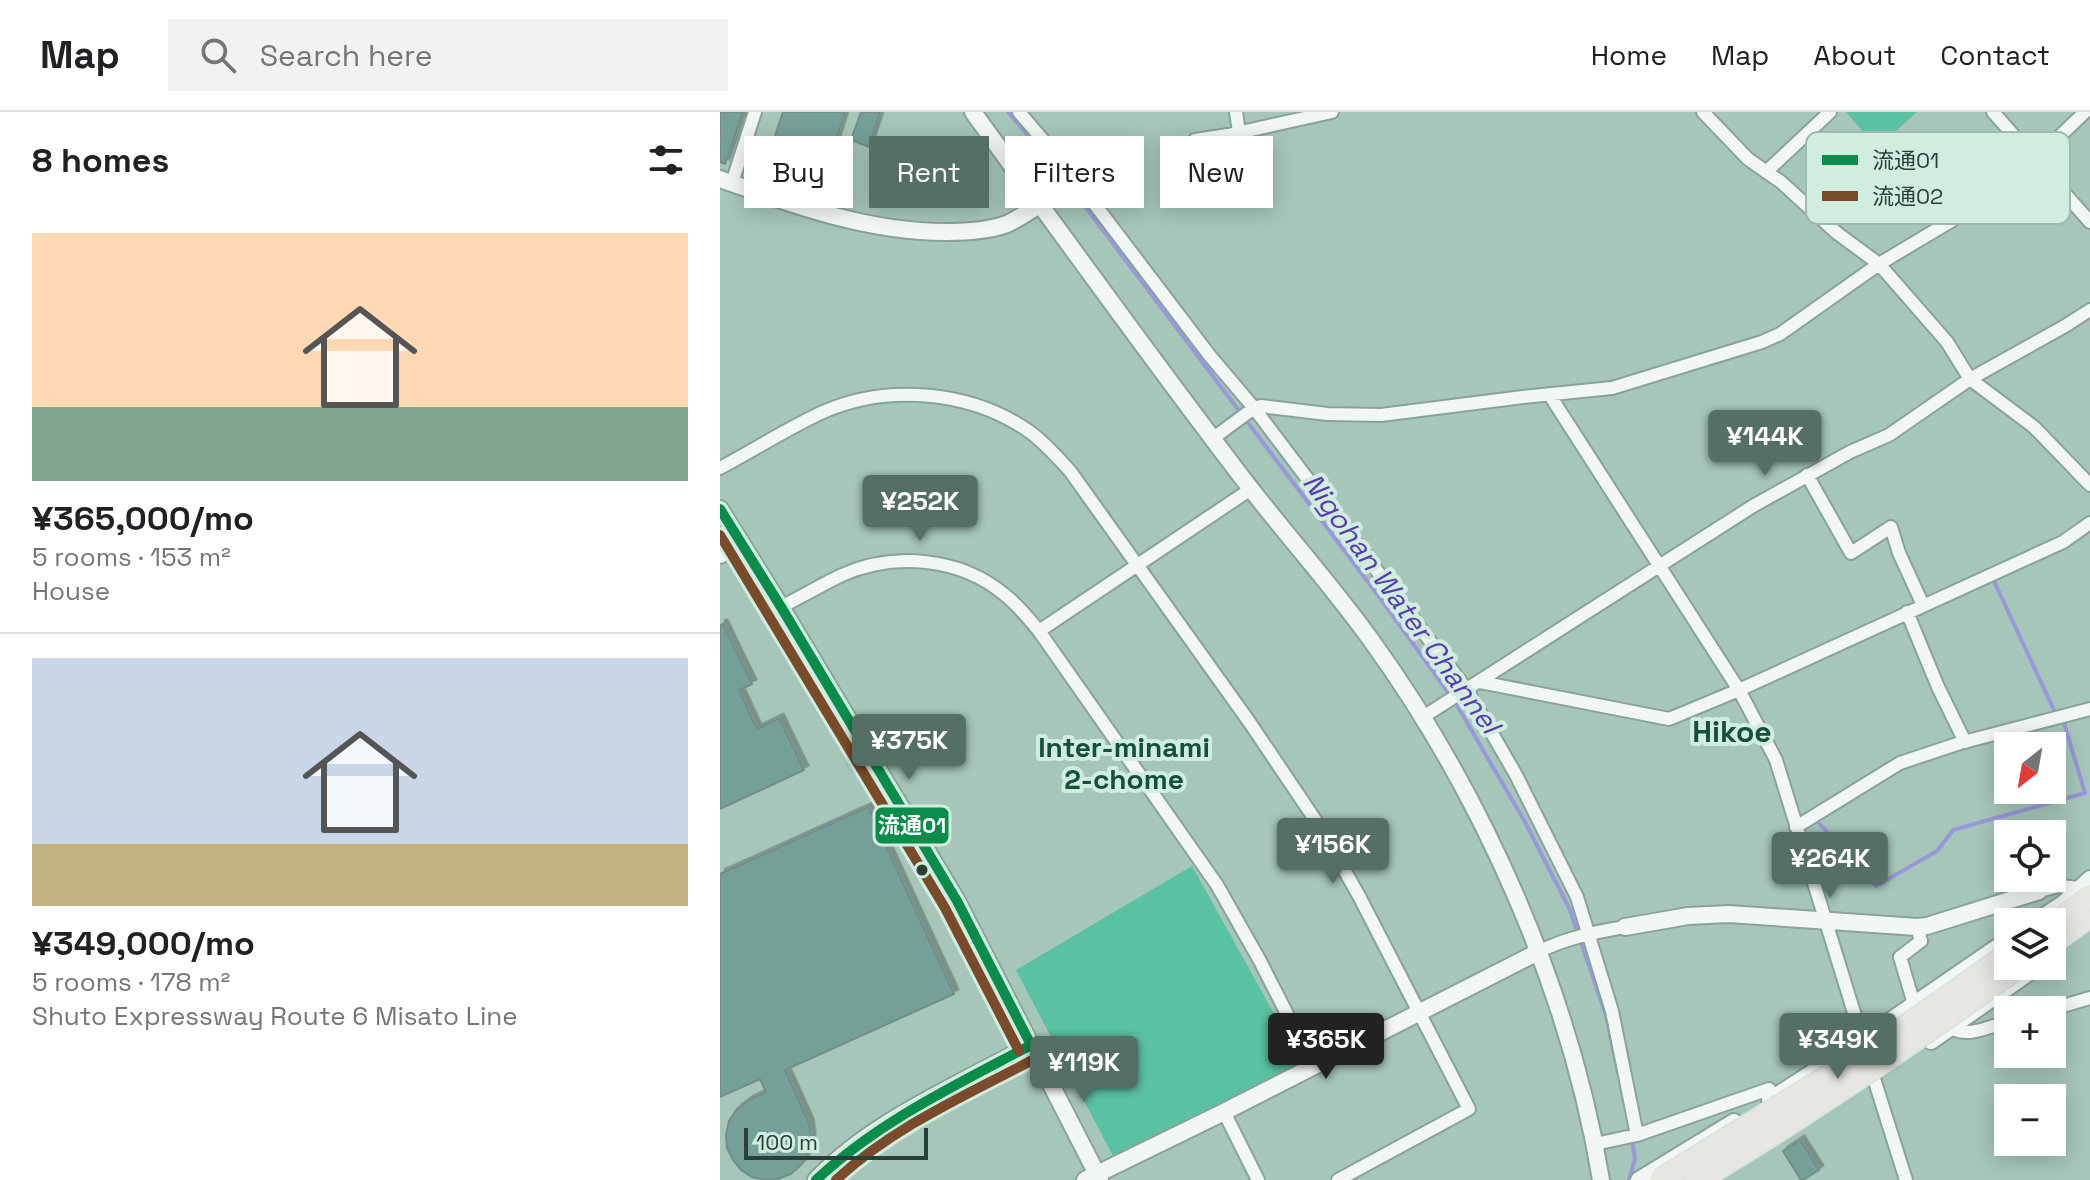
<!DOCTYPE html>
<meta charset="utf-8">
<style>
body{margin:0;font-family:"Space Grotesk","Noto Sans JP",sans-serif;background:#f2f2f2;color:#202124;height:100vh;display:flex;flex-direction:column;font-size:30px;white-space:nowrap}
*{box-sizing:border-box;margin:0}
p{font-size:26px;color:#757577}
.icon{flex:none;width:44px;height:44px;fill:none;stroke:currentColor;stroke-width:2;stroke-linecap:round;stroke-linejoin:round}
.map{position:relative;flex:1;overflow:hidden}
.details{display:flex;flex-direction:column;background:#fff;width:720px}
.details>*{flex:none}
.hud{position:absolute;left:24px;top:24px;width:760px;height:72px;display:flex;gap:16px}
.needle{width:52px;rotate:211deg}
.buttons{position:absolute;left:1274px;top:620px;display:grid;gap:16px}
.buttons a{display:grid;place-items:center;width:72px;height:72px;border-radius:0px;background:#fff;box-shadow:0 4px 20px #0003;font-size:40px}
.scale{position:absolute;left:24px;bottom:20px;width:184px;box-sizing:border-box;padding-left:8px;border:4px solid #284037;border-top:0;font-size:22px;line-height:28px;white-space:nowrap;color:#284037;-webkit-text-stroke:6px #d0ede0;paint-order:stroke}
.price{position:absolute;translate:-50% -68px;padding:0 18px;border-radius:8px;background:#546f64;color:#fff;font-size:26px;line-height:52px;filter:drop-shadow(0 2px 4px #0008)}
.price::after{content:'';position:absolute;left:50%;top:48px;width:24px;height:18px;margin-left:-12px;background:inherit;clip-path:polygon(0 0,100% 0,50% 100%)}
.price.current{background:#222;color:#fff}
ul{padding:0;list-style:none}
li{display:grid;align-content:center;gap:16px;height:424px;padding:0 32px}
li+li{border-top:2px solid #e0e0e0}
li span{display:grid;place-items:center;height:248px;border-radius:0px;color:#555}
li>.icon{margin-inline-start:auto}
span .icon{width:144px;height:144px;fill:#fffc;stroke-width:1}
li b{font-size:34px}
h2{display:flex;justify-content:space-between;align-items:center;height:96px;padding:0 32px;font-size:34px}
.pill{padding:0 28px;border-radius:0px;background:#fff;box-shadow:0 4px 20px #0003;font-size:28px;line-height:72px}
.pill.current{background:#546f64;color:#fff}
header{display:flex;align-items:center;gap:48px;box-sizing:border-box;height:112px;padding:0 40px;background:#fff;border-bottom:2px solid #e0e0e0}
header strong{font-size:38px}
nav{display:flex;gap:44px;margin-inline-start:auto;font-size:28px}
.search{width:560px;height:72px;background:#f2f2f2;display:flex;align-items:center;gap:20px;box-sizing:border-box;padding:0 28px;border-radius:0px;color:#757577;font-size:30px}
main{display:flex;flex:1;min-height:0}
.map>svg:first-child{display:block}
</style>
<header>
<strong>Map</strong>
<div class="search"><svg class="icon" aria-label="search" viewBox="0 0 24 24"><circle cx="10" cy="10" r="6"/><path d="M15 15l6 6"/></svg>Search here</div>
<nav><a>Home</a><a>Map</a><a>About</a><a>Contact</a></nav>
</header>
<main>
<section class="details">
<h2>8 homes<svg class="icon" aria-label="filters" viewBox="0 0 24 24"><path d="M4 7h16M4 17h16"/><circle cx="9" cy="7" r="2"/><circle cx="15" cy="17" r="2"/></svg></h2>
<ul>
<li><span style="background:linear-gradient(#ffd9b3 70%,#7fa58c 0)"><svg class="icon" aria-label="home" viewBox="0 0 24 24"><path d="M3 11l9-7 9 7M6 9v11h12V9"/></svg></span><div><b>¥365,000/mo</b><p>5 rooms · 153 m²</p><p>House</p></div></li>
<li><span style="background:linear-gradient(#c9d6e8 75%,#c2b280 0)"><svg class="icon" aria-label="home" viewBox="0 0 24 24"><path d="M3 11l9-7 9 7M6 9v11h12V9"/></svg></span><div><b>¥349,000/mo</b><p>5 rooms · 178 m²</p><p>Shuto Expressway Route 6 Misato Line</p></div></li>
</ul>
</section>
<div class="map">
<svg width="1370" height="1068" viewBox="0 0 1370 1068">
<defs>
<filter id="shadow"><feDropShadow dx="4.5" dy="-4.5" stdDeviation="0" flood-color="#0004"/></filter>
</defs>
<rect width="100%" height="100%" fill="#a6c6b9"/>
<!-- green -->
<path fill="#5ac1a2" d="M1126 0H1197L1157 36Z
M472 754 582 952 394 1046 296 858Z"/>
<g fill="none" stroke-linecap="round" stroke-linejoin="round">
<!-- stream -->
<path stroke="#9898da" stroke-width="4" d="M288 0 337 57 663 490 730 583
M735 590 805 710 850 798 886 903 898 960
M1096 708 1156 774 1217 739 1233 718 1365 681 1344 611 1334 598 1273 467
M909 1068 915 1047 912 1027"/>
</g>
<!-- building -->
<path fill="#74a097" stroke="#738e88" stroke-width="2" filter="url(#shadow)" d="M0 0H23L5 52 0 50Z
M63 0H125L110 47 53 30Z
M141 0H160L149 35 131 28Z
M221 35 228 38 230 36 234 38 233 40 238 42 233 49 236 52 225 76 206 69Z
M3 512 32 572 19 578 37 617 59 606 84 658 0 697V513Z
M148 695 234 882 65 958 89 1011 91 1025 89 1039 82 1052 71 1062 58 1067 45 1068 32 1065 21 1058 13 1048 7 1036 6 1023 9 1009 17 997 29 988 46 980 40 967 0 985V762Z
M1080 1028 1099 1058 1083 1068H1081L1063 1039Z"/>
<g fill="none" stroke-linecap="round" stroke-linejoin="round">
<!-- street casing -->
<g stroke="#89a398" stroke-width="16">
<path id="street" d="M299 0 348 57 490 244 534 296 747 578 796 663 857 785 892 899 917 1023
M516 0 519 20
M983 0 1028 47 1061 70 1117 121 1159 152 1227 230 1250 267 1314 315 1370 373
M1273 0 1370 110
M475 28 508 23 612 0
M1046 60 1110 0
M12 71 35 0
M309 79 348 57
M829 282 1019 578 1056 648 1144 933
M492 327 534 296 541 294 607 302 661 303 803 285 892 276 1042 230 1060 222 1159 152 1231 109 1277 77 1315 48 1365 0
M0 356C34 338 68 316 103 300 168 271 252 279 310 320 325 331 337 345 350 359L530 611 600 715 639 784 749 997 618 1068
M1087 363 1131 441 1171 415 1179 441 1203 493
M61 495C81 485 101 473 122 463 174 440 240 445 285 483 298 493 308 506 319 519L497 773 540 849 593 953
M1187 500 1218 575 1245 630
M319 519 531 377
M760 570 949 607 1019 578 1343 430 1370 411
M703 605 1033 394 1130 340 1169 323 1250 267 1345 214 1370 198
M1076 715 1180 651 1240 631 1370 597
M1319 779 1339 774 1360 776
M818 840C846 826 875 820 905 815
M1194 892 1180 845 1201 829 1197 815
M1329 898 1370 886
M1227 913C1244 928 1269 915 1288 909
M1150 954 1186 1068
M504 1000 538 1068
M875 1032 917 1023 1049 977 1055 985"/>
</g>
<!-- secondary casing -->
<g stroke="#89a398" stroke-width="20">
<path id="secondary" d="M253 0C339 119 425 238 514 355 558 414 608 468 651 528 763 683 850 879 881 1068
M0 67C74 93 147 120 226 120 246 120 268 119 287 112 298 107 308 100 319 93
M0 397 61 495 237 789 380 1068
M0 443 21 432
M1343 792 1370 767
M1316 810 1341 793
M905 815 968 804 1009 802 1197 815 1207 814 1319 779
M1211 929 1318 854
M1050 988 1131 936 1288 828
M96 1068C152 1009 240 972 311 933
M365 1068 504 1000 818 840
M919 1068 1014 1010"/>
</g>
<!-- highway casing -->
<g stroke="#d7e5e0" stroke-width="26">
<path id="highway" d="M1332 811 1370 784
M1332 830 1363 808"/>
</g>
<!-- street -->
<use href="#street" stroke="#f2f6f4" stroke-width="12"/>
<!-- secondary -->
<use href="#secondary" stroke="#f2f6f4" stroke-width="16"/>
<!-- highway -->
<use href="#highway" stroke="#e7e6e2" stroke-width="22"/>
<!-- highway-bridge casing -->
<g stroke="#d7e5e0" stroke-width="26" stroke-linecap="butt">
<path id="highway-bridge" d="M941 1068 1163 931 1288 843
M977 1068C1087 1002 1194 929 1299 854"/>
</g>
<!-- highway-bridge -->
<use href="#highway-bridge" stroke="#e7e6e2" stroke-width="22"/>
<!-- bus-1 casing -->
<g stroke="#d0ede0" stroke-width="16">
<path id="bus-1" d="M0 397 61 495 237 789 311 933
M96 1068C159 1009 236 973 311 933"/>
</g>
<!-- bus-2 casing -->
<g stroke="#d0ede0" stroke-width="16">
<path id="bus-2" d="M0 423 225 796 299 939
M116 1068C174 1014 249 982 318 945"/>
</g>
<!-- bus-1 -->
<use href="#bus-1" stroke="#0a8c4a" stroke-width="10"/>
<!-- bus-2 -->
<use href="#bus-2" stroke="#7a4b2a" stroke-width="10"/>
</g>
<!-- markers -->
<circle fill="#284037" stroke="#d0ede0" stroke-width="3" cx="202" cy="758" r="7"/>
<g text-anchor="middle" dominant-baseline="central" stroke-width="8" stroke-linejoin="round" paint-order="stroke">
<!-- water labels -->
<g font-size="28" font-style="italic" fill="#553caf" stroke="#d0ede0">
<text transform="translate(682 491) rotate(54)">Nigohan Water Channel</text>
</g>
<!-- neighbourhood labels -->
<g font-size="28" font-weight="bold" fill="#14503d" stroke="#d0ede0">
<text x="404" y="635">Inter-minami<tspan x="404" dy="32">2-chome</tspan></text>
</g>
<!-- quarter labels -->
<g font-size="30" font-weight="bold" fill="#14503d" stroke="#d0ede0">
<text x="1012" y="619">Hikoe</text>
</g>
</g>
<!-- legend -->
<rect x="1086" y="20" width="264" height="92" rx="12" fill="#d0ede0" stroke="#9eb9ad" stroke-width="2"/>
<rect x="1102" y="43" width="36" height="10" fill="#0a8c4a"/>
<rect x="1102" y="79" width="36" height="10" fill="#7a4b2a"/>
<g font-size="22" fill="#284037">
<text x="1152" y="56">流通01</text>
<text x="1152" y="92">流通02</text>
</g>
<rect stroke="#d0ede0" stroke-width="3" x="154" y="694" width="76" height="39" rx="8" fill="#0a8c4a"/>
<g font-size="22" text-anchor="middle" font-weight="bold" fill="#fff">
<text x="192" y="721">流通01</text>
</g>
</svg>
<div class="buttons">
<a><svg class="needle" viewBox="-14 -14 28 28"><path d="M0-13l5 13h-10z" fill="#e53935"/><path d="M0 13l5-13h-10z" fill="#757577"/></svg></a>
<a><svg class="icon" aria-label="locate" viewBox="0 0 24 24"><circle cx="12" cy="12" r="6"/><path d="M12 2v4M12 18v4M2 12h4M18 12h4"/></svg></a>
<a><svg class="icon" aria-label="layers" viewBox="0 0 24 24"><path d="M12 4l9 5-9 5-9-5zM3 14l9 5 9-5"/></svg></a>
<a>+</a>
<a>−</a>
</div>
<div class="scale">100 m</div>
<b class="price" style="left:1045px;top:366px">¥144K</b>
<b class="price" style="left:200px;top:431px">¥252K</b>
<b class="price" style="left:189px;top:670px">¥375K</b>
<b class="price" style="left:613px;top:774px">¥156K</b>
<b class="price" style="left:1110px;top:788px">¥264K</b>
<b class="price current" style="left:606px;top:969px">¥365K</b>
<b class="price" style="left:1118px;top:969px">¥349K</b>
<b class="price" style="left:364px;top:992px">¥119K</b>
<div class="hud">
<a class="pill">Buy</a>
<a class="pill current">Rent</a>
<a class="pill">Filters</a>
<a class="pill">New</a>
</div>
</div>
</main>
